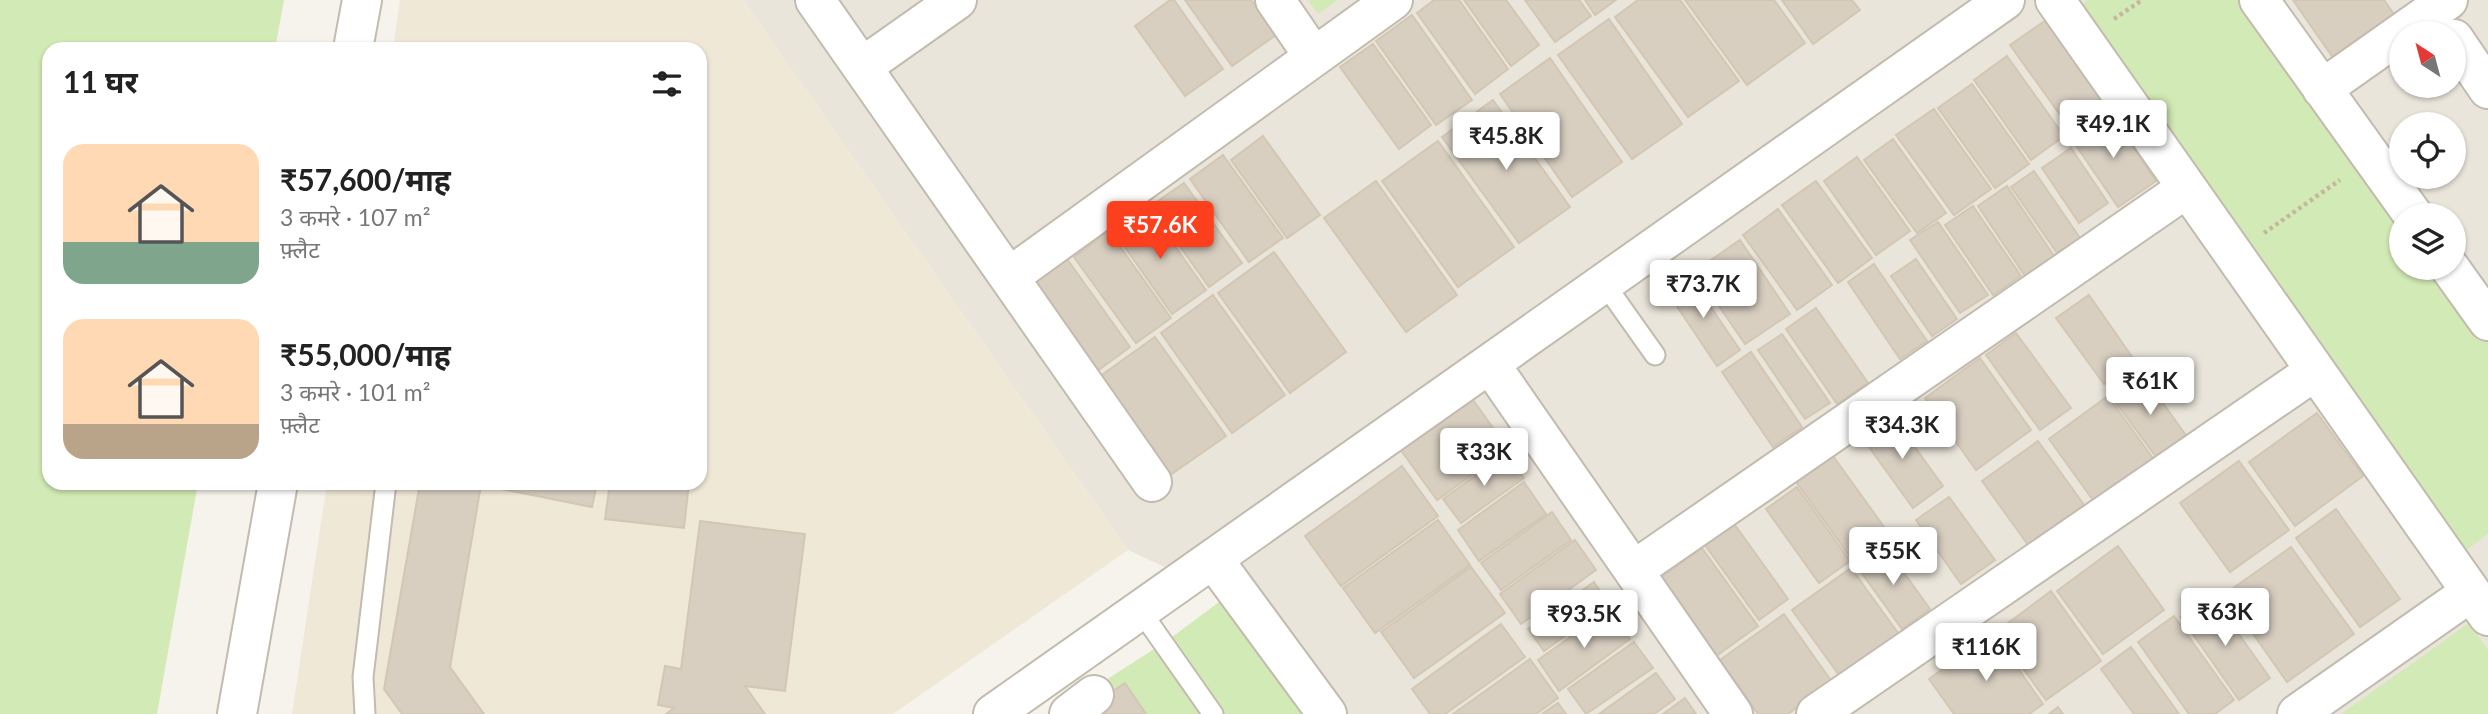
<!DOCTYPE html>
<html lang="hi">
<meta charset="utf-8">
<style>
body{margin:0;font-family:Lato,"Noto Sans Devanagari",sans-serif;background:#f2f2f2;color:#222;height:100vh;display:flex;flex-direction:column;font-size:26px;white-space:nowrap}
*{box-sizing:border-box;margin:0}
p{font-size:23px;color:#767676}
.icon{flex:none;width:38px;height:38px;fill:none;stroke:currentColor;stroke-width:2;stroke-linecap:round;stroke-linejoin:round}
.map{position:relative;flex:1;overflow:hidden}
.sheet{position:absolute;left:42px;top:42px;width:665px;height:448px;display:flex;flex-direction:column;background:#fff;border-radius:21px;box-shadow:0 2px 5px #0004}
.sheet>*{flex:none}
.needle{width:46px;rotate:324deg}
.controls{position:absolute;left:2389px;top:21px;display:grid;gap:14px}
.controls a{display:grid;place-items:center;width:77px;height:77px;border-radius:50%;background:#fff;box-shadow:0 2px 5px #0004;font-size:35px}
.price{position:absolute;translate:-50% -60px;padding:0 16px;border-radius:7px;background:#fff;color:#222;font-size:23px;line-height:46px;filter:drop-shadow(0 2px 4px #0008)}
.price::after{content:'';position:absolute;left:50%;top:42px;width:21px;height:16px;margin-left:-10px;background:inherit;clip-path:polygon(0 0,100% 0,50% 100%)}
.price.active{background:#fc3f1d;color:#fff}
ul{padding:0;list-style:none}
li{display:flex;align-items:center;gap:21px;height:175px;padding:0 21px}
li span{display:grid;place-items:center;flex:none;width:196px;height:140px;border-radius:21px;color:#555}
li>.icon{margin-inline-start:auto}
span .icon{width:84px;height:84px;fill:#fffc;stroke-width:1}
li b{font-size:30px}
h2{display:flex;justify-content:space-between;align-items:center;height:84px;padding:0 21px;font-size:30px}
.map>svg:first-child{display:block}
</style>
<div class="map">
<svg width="2488" height="714" viewBox="0 0 2488 714">
<rect width="100%" height="100%" fill="#f6f3ec"/>
<!-- residential -->
<path fill="#eae5da" fill-rule="evenodd" d="M743 0H2488V714H1312L1227 596 1128 550ZM2401 33H2454V86H2401ZM2401 124H2454V177H2401ZM2401 215H2454V268H2401Z"/>
<!-- education -->
<path fill="#efe8d6" d="M400 0H743L1128 550 893 714H292L327 483H700V49H393Z"/>
<!-- green -->
<path fill="#d2eab5" d="M0 0H284L275 49H49V483H198L157 714H0Z
M1308 0H1337L1318 14Z
M2088 0H2242L2401 220V268H2435L2488 341V534L2453 560 2063 18Z
M1227 596 1312 714H1131L1106 680 1168 640Z
M2469 623 2488 650V714H2341Z"/>
<!-- building -->
<path fill="#d8cfc1" stroke="#d3c7b4" stroke-width="2" d="M1170 0H1174L1223 69 1185 96 1135 26Z
M1185 0H1251L1276 35 1232 66Z
M1434 0H1459L1508 69 1475 94 1417 13Z
M1464 0H1506L1539 45 1511 66Z
M1525 0H1579L1591 16 1555 42Z
M1585 0H1616L1595 15Z
M1638 0H1680L1739 81 1688 117 1615 17Z
M1685 0H1774L1805 43 1747 85Z
M1782 0H1852L1860 10 1813 44Z
M2293 0H2384L2400 23 2338 65Z
M1412 15 1472 100 1436 125 1376 41Z
M2049 18 2110 102 2071 130 2010 45Z
M1609 19 1682 124 1632 159 1558 55Z
M1373 44 1431 125 1399 149 1340 67Z
M2007 56 2064 136 2031 160 1974 80Z
M1550 58 1622 162 1572 197 1500 94Z
M1972 84 2029 164 1995 188 1938 108Z
M1493 100 1570 207 1519 243 1442 137Z
M1934 109 1991 189 1954 215 1896 135Z
M2109 112 2156 181 2118 207 2071 138Z
M1263 136 1320 215 1287 238 1231 160Z
M1893 139 1946 213 1917 233 1864 160Z
M1438 141 1514 247 1458 287 1382 181Z
M2071 148 2108 203 2079 223 2042 168Z
M1223 155 1283 238 1249 262 1190 179Z
M1857 157 1910 231 1876 255 1824 181Z
M2034 171 2080 238 2057 253 2011 187Z
M1376 181 1457 295 1406 332 1324 218Z
M1816 181 1872 258 1838 283 1782 205Z
M1184 183 1242 263 1209 287 1151 206Z
M2007 186 2054 256 2025 276 1978 206Z
M1973 206 2021 276 1993 295 1945 225Z
M1148 208 1206 290 1172 314 1114 232Z
M1778 209 1832 285 1797 310 1743 235Z
M1938 222 1988 295 1960 313 1910 240Z
M1109 231 1171 318 1136 343 1074 257Z
M1740 240 1790 314 1745 344 1695 271Z
M1274 252 1346 352 1290 393 1218 293Z
M1067 259 1130 347 1089 377 1025 288Z
M1916 259 1957 319 1932 336 1891 276Z
M1874 264 1927 341 1900 359 1848 282Z
M1689 275 1740 350 1717 366 1666 290Z
M1213 295 1285 395 1232 433 1161 333Z
M2089 295 2135 361 2104 384 2056 318Z
M1816 308 1868 383 1837 404 1786 329Z
M2016 333 2071 408 2040 430 1986 355Z
M1782 334 1830 403 1805 419 1758 350Z
M1155 337 1226 436 1163 480 1092 382Z
M1751 352 1802 427 1773 447 1722 372Z
M1980 358 2031 430 1976 470 1925 398Z
M2139 369 2192 444 2162 465 2108 392Z
M2108 396 2157 464 2098 507 2049 439Z
M1471 397 1508 449 1437 500 1400 449Z
M2317 413 2363 476 2295 526 2249 462Z
M1891 414 1943 486 1913 508 1861 436Z
M2038 441 2087 509 2031 549 1982 481Z
M1828 449 1887 531 1851 558 1792 476Z
M1506 454 1524 478 1461 523 1443 499Z
M2239 461 2289 530 2230 572 2180 503Z
M1402 466 1438 516 1341 586 1305 536Z
M1524 482 1546 514 1479 561 1458 530Z
M420 483H597L592 507 481 485 450 667 484 714H402L384 689Z
M610 483H689L684 528 605 519Z
M1797 487 1850 561 1819 583 1766 509Z
M1949 497 1995 560 1961 584 1916 520Z
M2336 509 2400 599 2360 627 2296 538Z
M1552 512 1571 540 1501 590 1481 563Z
M1438 520 1470 565 1375 633 1343 588Z
M700 521 805 534 785 691 745 686 765 714H666L674 708 658 705 665 666 681 669Z
M1735 525 1788 599 1759 620 1705 545Z
M1575 540 1596 570 1521 624 1500 594Z
M1884 545 1930 609 1902 629 1856 565Z
M2118 546 2164 610 2103 654 2057 591Z
M2291 547 2354 634 2287 682 2225 594Z
M1702 548 1758 626 1712 659 1656 581Z
M1471 567 1505 613 1414 678 1381 632Z
M1851 568 1901 637 1842 679 1792 610Z
M1594 582 1609 604 1544 651 1528 629Z
M2051 591 2101 661 2046 700 1996 632Z
M2211 595 2270 678 2239 700 2181 617Z
M1610 609 1630 639 1559 691 1538 660Z
M1784 614 1832 682 1788 714H1758L1720 660Z
M2174 616 2234 700 2215 714H2189L2138 642Z
M1501 624 1525 657 1445 714H1430L1412 689Z
M1993 633 2043 704 2029 714H1954L1929 679Z
M1634 642 1653 668 1586 714 1568 689Z
M2131 647 2179 714H2134L2101 669Z
M1530 659 1558 698 1536 714H1453Z
M1656 673 1675 699 1654 714H1599Z
M1125 683 1146 714H1081Z
M1685 698 1696 714H1663Z
M1558 703 1566 714H1542Z
M2058 707 2063 714H2049Z"/>
<g fill="none" stroke-linecap="round" stroke-linejoin="round">
<!-- lane casing -->
<g stroke="#c2bbae" stroke-width="23">
<path id="lane" d="M1604 283 1655 355
M1140 610 1213 714
M365 714 363 677 386 483"/>
</g>
<!-- street casing -->
<g stroke="#c2bbae" stroke-width="42">
<path id="street" d="M815 0 1152 482
M1275 0 1314 57
M2055 0 2488 616
M2259 0 2413 215
M2454 39 2488 89
M353 49 362 0
M862 67 957 0
M2322 89 2448 0
M2450 268 2488 321
M1009 277 1393 0
M1490 364 1733 714
M1213 559 1327 714
M1634 570 2187 188
M237 714 278 483
M993 714 2005 0
M1069 714 1094 695
M1816 714 2315 371
M2297 714 2471 592"/>
</g>
<!-- path -->
<path stroke="#c4b79f" stroke-width="4.5" stroke-dasharray="3.5 3.5" stroke-linecap="butt" d="M2114 19 2142 0
M2264 233 2340 180"/>
<!-- lane -->
<use href="#lane" stroke="#fff" stroke-width="19"/>
<!-- street -->
<use href="#street" stroke="#fff" stroke-width="38"/>
</g>
</svg>
<div class="controls">
<a><svg class="needle" viewBox="-14 -14 28 28"><path d="M0-13l5 13h-10z" fill="#e53935"/><path d="M0 13l5-13h-10z" fill="#767676"/></svg></a>
<a><svg class="icon" aria-label="locate" viewBox="0 0 24 24"><circle cx="12" cy="12" r="6"/><path d="M12 2v4M12 18v4M2 12h4M18 12h4"/></svg></a>
<a><svg class="icon" aria-label="layers" viewBox="0 0 24 24"><path d="M12 4l9 5-9 5-9-5zM3 14l9 5 9-5"/></svg></a>
</div>
<b class="price" style="left:2113px;top:160px">₹49.1K</b>
<b class="price" style="left:1506px;top:172px">₹45.8K</b>
<b class="price active" style="left:1160px;top:261px">₹57.6K</b>
<b class="price" style="left:1703px;top:320px">₹73.7K</b>
<b class="price" style="left:2150px;top:417px">₹61K</b>
<b class="price" style="left:1902px;top:461px">₹34.3K</b>
<b class="price" style="left:1484px;top:488px">₹33K</b>
<b class="price" style="left:1893px;top:587px">₹55K</b>
<b class="price" style="left:2225px;top:648px">₹63K</b>
<b class="price" style="left:1584px;top:650px">₹93.5K</b>
<b class="price" style="left:1986px;top:683px">₹116K</b>
<section class="sheet">
<h2>11 घर<svg class="icon" aria-label="filters" viewBox="0 0 24 24"><path d="M4 7h16M4 17h16"/><circle cx="9" cy="7" r="2"/><circle cx="15" cy="17" r="2"/></svg></h2>
<ul>
<li><span style="background:linear-gradient(#ffd9b3 70%,#7fa58c 0)"><svg class="icon" aria-label="home" viewBox="0 0 24 24"><path d="M3 11l9-7 9 7M6 9v11h12V9"/></svg></span><div><b>₹57,600/माह</b><p>3 कमरे · 107 m²</p><p>फ़्लैट</p></div></li>
<li><span style="background:linear-gradient(#ffd9b3 75%,#b9a48a 0)"><svg class="icon" aria-label="home" viewBox="0 0 24 24"><path d="M3 11l9-7 9 7M6 9v11h12V9"/></svg></span><div><b>₹55,000/माह</b><p>3 कमरे · 101 m²</p><p>फ़्लैट</p></div></li>
</ul>
</section>
</div>
